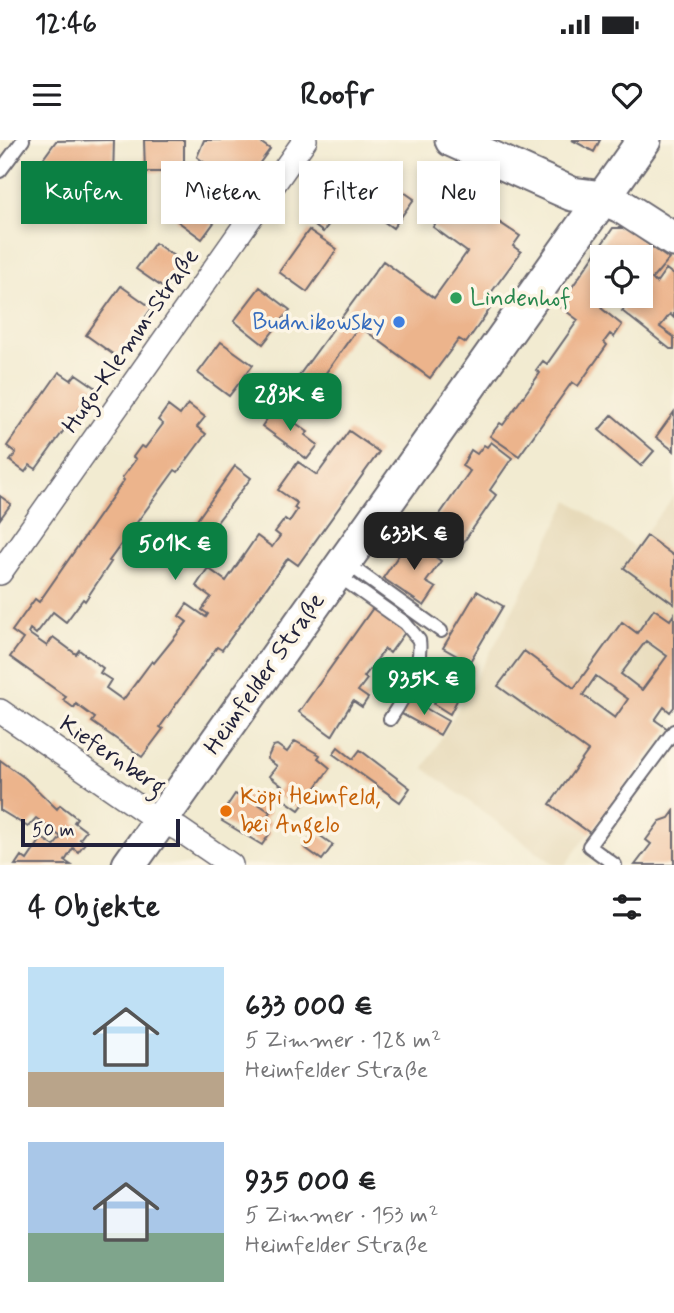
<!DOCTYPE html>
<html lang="de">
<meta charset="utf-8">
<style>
body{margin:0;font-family:Mynerve,sans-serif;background:#f2f2f2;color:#202124;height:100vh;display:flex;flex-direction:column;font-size:26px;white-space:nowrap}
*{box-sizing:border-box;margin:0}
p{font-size:23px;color:#757577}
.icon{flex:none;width:38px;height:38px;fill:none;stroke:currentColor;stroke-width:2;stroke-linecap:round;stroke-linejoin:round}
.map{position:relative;height:725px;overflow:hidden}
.side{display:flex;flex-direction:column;background:#fff;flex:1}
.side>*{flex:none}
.banner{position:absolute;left:21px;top:21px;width:634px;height:63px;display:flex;gap:14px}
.tools{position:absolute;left:590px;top:105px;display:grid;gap:14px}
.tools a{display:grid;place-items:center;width:63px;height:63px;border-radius:0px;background:#fff;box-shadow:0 4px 10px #0003;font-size:35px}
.scale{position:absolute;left:21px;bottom:18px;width:159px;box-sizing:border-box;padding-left:7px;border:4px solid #22223b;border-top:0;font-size:19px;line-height:24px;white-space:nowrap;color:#22223b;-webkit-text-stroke:5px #fcf5e5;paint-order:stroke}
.price{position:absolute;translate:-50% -60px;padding:0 16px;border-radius:14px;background:#0b8043;color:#fff;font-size:23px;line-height:46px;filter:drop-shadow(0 2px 4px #0008)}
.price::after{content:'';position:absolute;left:50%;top:42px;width:21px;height:16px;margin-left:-10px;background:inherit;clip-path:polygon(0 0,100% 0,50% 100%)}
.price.active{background:#222;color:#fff}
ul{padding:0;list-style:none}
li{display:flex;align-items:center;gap:21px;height:175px;padding:0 28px}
li span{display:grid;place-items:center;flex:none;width:196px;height:140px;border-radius:0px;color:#555}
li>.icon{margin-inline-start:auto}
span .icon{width:84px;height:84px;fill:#fffc;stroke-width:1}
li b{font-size:30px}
h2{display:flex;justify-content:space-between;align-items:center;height:84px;padding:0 28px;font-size:30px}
.chip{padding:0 24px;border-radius:0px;background:#fff;box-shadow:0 4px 10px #0003;font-size:24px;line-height:63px}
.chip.active{background:#0b8043;color:#fff}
.status{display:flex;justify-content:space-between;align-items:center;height:49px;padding:0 35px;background:#fff;direction:ltr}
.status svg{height:19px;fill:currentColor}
header{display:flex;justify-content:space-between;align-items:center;height:91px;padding:0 28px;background:#fff;font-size:32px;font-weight:700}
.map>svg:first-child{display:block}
</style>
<div class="status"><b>12:46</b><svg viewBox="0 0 49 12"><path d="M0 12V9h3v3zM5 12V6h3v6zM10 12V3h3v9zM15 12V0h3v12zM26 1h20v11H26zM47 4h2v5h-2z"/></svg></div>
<header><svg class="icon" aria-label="menu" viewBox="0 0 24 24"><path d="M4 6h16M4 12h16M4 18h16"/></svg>Roofr<svg class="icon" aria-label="heart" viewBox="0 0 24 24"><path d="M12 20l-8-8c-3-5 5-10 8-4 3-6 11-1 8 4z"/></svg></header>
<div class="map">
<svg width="674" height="725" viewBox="0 0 674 725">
<rect width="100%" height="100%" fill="#fcf5e5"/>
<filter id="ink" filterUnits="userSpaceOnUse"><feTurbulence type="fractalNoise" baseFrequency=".0143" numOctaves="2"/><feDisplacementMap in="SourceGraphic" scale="14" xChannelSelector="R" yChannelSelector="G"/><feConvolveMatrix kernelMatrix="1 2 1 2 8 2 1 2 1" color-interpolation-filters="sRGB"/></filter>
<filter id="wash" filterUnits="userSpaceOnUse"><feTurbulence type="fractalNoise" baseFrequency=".00686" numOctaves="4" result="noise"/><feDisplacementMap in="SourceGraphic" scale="28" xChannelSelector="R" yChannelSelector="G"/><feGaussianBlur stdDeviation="1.57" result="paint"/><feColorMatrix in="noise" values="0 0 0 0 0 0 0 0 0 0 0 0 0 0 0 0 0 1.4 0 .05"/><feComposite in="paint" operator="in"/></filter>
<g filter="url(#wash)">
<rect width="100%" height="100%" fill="#f2ebd1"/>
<!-- built -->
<path fill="#e7daba" d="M674 356V574L664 568 656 580 668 589 565 725H555L424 628 499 497 569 360 634 407Z"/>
<g id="blocks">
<!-- building -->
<path fill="#ecb48c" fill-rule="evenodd" d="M106 0H114L113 39 77 40 57 65 24 45 56 1Z
M144 0H184V32H145Z
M204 0H257L270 9 236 55 204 31 209 26 197 17Z
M572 0H600L594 12Z
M369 28 414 59 393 88 349 57 323 92 308 81 337 43 352 54Z
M195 48 224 69 202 99 176 80Z
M451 62 462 70 466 66 479 69 520 96 513 106 521 112 485 161 492 166 466 203 459 199 430 238 359 186 306 261 289 249 383 121 434 158 467 112 433 87Z
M613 88H625L669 119 652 139 656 143 666 129 674 135V178L670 174 660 187 674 197V209H670L622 171 636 156H640L645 147 640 144V117H602V156L607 159 601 168 622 185 614 197 610 194 604 202 607 205 578 246 572 242 519 316 490 296 500 283 503 285 540 233 536 230 543 221 547 224 578 180 559 166Z
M309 90 337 109 307 152 279 132Z
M155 103 184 123 165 149 136 129Z
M121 146 152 168 117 217 86 195Z
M260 147 290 170 263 204 234 181Z
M221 202 253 225 229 256 198 233Z
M59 232 71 240 76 234 95 247 36 329 30 325 25 332 10 321 16 313 7 306Z
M188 264 205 277 197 287 206 294 178 332 175 330 109 421 111 422 85 461 83 459 66 482 53 472 36 494 30 489 28 493 47 506 53 497 76 514 79 510 103 528 100 533 111 540 106 548 123 560 152 521 154 523 187 482 179 476 187 464 206 477 208 474 202 470 211 457 196 446 208 428 226 441 257 396 272 407 280 396 275 392 285 379 289 382 297 370 294 368 297 363 278 350 298 322 317 335 349 291 379 312 298 425 288 418 222 510 217 507 160 587 163 589 142 617 92 582 95 578 76 564 74 568 63 560 66 557 10 517 23 499 12 491 35 459 39 462 124 340 122 338 136 319 133 317 141 306 145 308 163 284 158 280 168 266 180 275Z
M275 268 308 292 305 295 318 305 307 319 262 286Z
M674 272V311L656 297Z
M612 275 654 311 641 326 599 290Z
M491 302 512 318 490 350 496 355 454 416 424 397 470 331 462 326 471 310 477 314 484 305 487 307Z
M235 326 251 338 191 416 178 407Z
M0 356 11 364 0 379Z
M647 396 674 416V464L624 428Z
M410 399 441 421 426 442 436 448 424 466 383 438Z
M477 451 503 466 469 523 474 527 450 574 434 564 457 516 443 508Z
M373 468 406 491 390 513 385 509 364 537 367 539 358 551 368 558 362 567 353 561 332 596 299 572Z
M654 469 670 480 674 474V567L670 572 664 567 655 580 668 589 590 693 550 664 588 611 498 546 524 511 574 548 622 482 637 493ZM646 501 667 516 642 550 621 534ZM596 536 628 559 615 578 583 555Z
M408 558 448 581 440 595 400 573Z
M295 601 320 615 318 618 330 628 299 670 276 654 282 646 269 636 277 626 267 619 273 606 277 605 287 612Z
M338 607 353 619 360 610 410 648 400 662 333 614Z
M0 620 25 638 57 669 60 665 77 678 74 682 86 691 80 699 85 703 78 712 73 708 65 721 71 725H15L21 716 27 720 42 698 54 706 61 697 36 678 28 687 0 670Z
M241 652 270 672 265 679 271 683 266 690 270 693 262 705 222 681 227 674 223 672 235 654 239 656Z
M674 671V725H635L651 704 646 700 660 681 669 678Z
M315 692 333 705 322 720 304 707Z"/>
</g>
</g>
<g filter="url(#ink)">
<use href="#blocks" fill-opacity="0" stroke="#6b6870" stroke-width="2"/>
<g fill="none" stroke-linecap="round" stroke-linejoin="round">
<!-- lane casing -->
<g stroke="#6b6870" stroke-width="16">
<path id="lane" d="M0 31 23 0
M345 422 441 491
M336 434 405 483 419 500C423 526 404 558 390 579
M615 725 589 706 674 591"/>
</g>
<!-- street casing -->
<g stroke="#6b6870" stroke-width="26">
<path id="street" d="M0 433 305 0
M0 571 146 672 180 690 231 725"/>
</g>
<!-- secondary casing -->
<g stroke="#6b6870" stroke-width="37">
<path id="secondary" d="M452 0 572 54 603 58 621 66 674 100
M129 725 644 0"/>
</g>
<!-- lane -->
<use href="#lane" stroke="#fff" stroke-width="12"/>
<!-- street -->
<use href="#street" stroke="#fff" stroke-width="23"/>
<!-- secondary -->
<use href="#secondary" stroke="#fff" stroke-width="33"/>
</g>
</g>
<!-- markers -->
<circle fill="#2e9e5b" stroke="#fcf5e5" stroke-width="2.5" cx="456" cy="158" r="7"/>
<circle fill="#3f7fe0" stroke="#fcf5e5" stroke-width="2.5" cx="399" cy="182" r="7"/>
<circle fill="#e8710a" stroke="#fcf5e5" stroke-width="2.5" cx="226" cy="671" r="7"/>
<g text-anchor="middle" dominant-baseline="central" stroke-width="7" stroke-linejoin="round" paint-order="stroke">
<!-- leisure labels -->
<g font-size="24" fill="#27864d" stroke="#fcf5e5" text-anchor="start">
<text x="470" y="158">Lindenhof</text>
</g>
<!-- shop labels -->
<g font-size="24" fill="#366cbe" stroke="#fcf5e5" text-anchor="end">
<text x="385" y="182">Budnikowsky</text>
</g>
<!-- street labels -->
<g font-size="24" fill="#22223b" stroke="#fcf5e5">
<text transform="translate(131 201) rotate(-55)">Hugo-Klemm-Straße</text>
<text transform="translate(265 534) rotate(-55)">Heimfelder Straße</text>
<text transform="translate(112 616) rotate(34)">Kiefernberg</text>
</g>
<!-- food labels -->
<g font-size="24" fill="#c56008" stroke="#fcf5e5" text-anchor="start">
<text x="240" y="657">Köpi Heimfeld,<tspan x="240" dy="28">bei Angelo</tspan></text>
</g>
</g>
</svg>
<div class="tools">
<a><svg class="icon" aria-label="locate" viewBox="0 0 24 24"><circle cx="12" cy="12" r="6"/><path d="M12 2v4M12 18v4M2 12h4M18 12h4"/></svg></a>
</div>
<div class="scale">50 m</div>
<b class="price" style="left:290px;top:293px">283K €</b>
<b class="price active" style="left:414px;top:432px">633K €</b>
<b class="price" style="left:175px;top:442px">501K €</b>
<b class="price" style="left:424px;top:577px">935K €</b>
<div class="banner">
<a class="chip active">Kaufen</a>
<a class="chip">Mieten</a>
<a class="chip">Filter</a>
<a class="chip">Neu</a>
</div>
</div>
<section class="side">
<h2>4 Objekte<svg class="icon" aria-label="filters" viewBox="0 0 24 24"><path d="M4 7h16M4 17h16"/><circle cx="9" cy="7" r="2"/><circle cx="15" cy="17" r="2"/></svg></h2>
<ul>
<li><span style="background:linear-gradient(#bfe0f5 75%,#b9a48a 0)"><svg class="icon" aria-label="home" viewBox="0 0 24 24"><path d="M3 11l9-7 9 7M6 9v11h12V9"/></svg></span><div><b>633 000 €</b><p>5 Zimmer · 128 m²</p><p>Heimfelder Straße</p></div></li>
<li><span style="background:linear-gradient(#a9c7e8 65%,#7fa58c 0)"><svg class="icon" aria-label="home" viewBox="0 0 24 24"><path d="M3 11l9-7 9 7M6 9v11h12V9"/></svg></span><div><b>935 000 €</b><p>5 Zimmer · 153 m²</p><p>Heimfelder Straße</p></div></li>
</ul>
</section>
